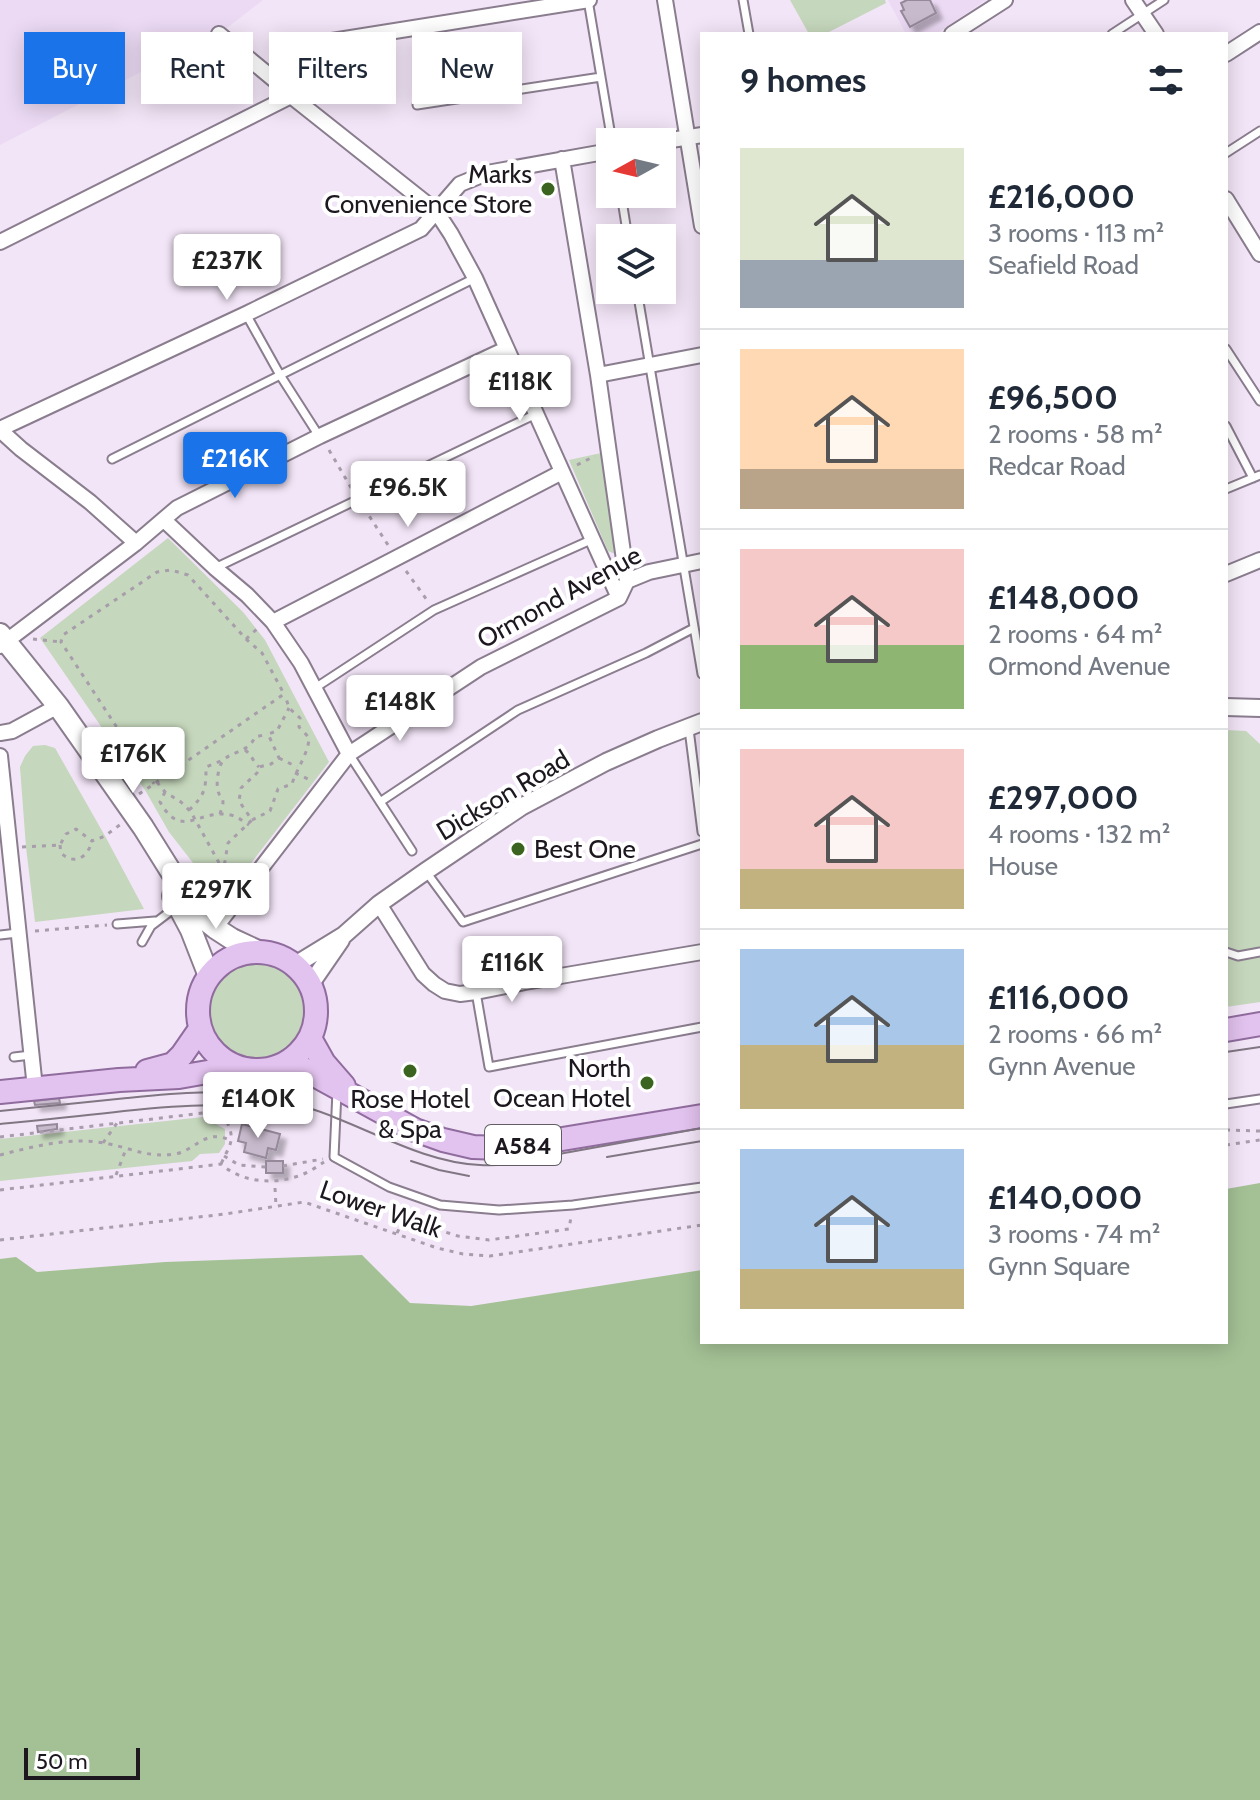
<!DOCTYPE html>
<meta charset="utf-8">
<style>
body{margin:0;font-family:Cabin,sans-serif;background:#f6f6f7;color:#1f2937;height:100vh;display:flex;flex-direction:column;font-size:30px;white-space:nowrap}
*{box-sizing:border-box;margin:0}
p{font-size:26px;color:#747a83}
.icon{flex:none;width:44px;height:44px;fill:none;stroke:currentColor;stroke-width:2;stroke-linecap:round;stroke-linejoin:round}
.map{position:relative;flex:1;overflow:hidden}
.sheet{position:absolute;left:700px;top:32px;width:528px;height:1312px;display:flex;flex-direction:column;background:#fff;border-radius:0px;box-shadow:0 4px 20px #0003}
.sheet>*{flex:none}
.banner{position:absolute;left:24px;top:32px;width:556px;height:72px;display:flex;gap:16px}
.needle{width:52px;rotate:262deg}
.fabs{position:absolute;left:596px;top:128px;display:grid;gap:16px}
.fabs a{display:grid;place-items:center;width:80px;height:80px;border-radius:0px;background:#fff;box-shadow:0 4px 20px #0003;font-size:40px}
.scale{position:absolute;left:24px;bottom:20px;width:116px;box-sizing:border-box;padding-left:8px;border:4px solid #1d181f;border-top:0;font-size:22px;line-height:28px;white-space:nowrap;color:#1d181f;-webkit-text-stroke:6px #fff;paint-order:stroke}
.price{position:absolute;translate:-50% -68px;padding:0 18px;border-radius:8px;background:#fff;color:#222;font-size:26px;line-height:52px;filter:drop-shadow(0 2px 4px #0008)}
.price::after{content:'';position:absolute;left:50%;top:48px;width:24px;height:18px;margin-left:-12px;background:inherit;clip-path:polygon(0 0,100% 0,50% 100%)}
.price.current{background:#1a73e8;color:#fff}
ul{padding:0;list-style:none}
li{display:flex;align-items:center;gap:24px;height:200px;padding:0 40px}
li+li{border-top:2px solid #e0e1e3}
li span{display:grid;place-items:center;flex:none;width:224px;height:160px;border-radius:0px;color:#555}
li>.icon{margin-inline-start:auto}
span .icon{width:96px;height:96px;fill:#fffc;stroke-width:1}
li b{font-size:34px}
h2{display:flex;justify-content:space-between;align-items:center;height:96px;padding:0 40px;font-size:34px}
.chip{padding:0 28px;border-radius:0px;background:#fff;box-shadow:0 4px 20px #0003;font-size:28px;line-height:72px}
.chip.current{background:#1a73e8;color:#fff}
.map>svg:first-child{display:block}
</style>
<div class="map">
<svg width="1260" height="1800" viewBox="0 0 1260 1800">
<defs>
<filter id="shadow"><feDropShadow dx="6" dy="6" stdDeviation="2" flood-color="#0004"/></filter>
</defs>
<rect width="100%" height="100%" fill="#f2e5f7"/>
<!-- built -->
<path fill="#ecdaf4" d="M0 0H263L228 27 0 145Z
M888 0H986L936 34H906Z"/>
<!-- green -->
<path fill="#c5d7bc" d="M790 0H885L886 3 825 34H809Z
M601 453 615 554 608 551 569 460Z
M168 538 243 612 265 640 329 762 238 880 221 885 204 877 169 832 145 790 40 638Z
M1226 730 1246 731 1260 744V1002L1226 1007Z
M45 745 55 748 105 836 144 909 35 922 26 847 20 767 25 756 33 746Z
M208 1011a49 49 0 1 1 98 0a49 49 0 1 1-98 0Z
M203 1117 225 1129V1144L219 1153 200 1154 192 1161 0 1181V1139Z"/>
<!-- water -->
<path fill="#a4c195" d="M1260 1183V1800H0V1259L16 1257 37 1272 165 1262 362 1255 410 1303 471 1306 702 1270V1342H1226V1189Z"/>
<!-- building -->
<path fill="#c7bacc" stroke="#95899a" stroke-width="2" filter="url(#shadow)" d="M907 0H930L936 13 910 27 901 11 904 10 901 3Z
M59 1098 60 1103 35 1105 34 1101Z
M57 1124V1129L38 1132 37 1126Z
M242 1124 280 1134 276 1150 268 1148 266 1158 244 1152 246 1143 238 1141Z
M266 1161H283V1173H266Z"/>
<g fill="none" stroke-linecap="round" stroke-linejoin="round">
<!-- service casing -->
<g stroke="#8a7d8e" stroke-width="11">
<path id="service" d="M588 0 612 142
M743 0 749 34
M1112 34 1164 0
M417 105 601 77
M1226 153 1260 131
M621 194 628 238
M637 290 702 674
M246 314 280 375 319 436
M1226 349 1260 401
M1226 426 1253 478
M112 459 475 278
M1226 489 1260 475
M215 568 536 414
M315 688 434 610 593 539
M689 729 702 832
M349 754 412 851
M380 802 518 710 646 653 694 628
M427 873 463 922 702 844
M117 924 155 921
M0 935 18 933
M142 942 151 926 176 907
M1226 952 1238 956 1260 952
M476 992 489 1067 702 1027
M14 1057 31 1055
M337 1091 334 1157 389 1187 440 1205 499 1210 573 1205 702 1187
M1226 1104 1260 1099"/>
</g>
<!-- minor casing -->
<g stroke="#8a7d8e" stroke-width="18">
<path id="minor" d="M665 0 702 226
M1133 0 1156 34
M219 34 277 82 291 96 436 211 451 234 475 278 619 598
M952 34 1005 0
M1226 54 1260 32
M277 82C295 61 306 50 332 41L589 0
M659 142 702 135
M562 159 598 375 627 581
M1226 199 1260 254
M0 242 291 96
M598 375 702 355
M0 429 246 314 421 229 460 184 487 173 610 151
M0 430 21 449 90 502 136 543
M164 520 215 568 247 595 273 622 301 663 349 754
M1226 574 1260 560
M273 622 562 472
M0 646 136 543 177 508 320 436 506 349
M0 733 12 731 58 706
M0 756 35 1088
M379 904 423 974 434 984 445 991 460 994 476 992 525 982 702 952
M215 928 349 754 481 667 619 598 627 581 649 572 702 561"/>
</g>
<!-- tertiary casing -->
<g stroke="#8a7d8e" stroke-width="20">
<path id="tertiary" d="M1226 707 1260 708
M295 965 344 935 379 904 426 871 521 807 606 762 658 739 702 722
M310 985 341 940"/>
</g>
<!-- secondary casing -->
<g stroke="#8a7d8e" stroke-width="24">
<path id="secondary" d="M0 634 58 706 143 827 190 902 205 920 215 928 232 939 260 952
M173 896 191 930 209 976"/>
</g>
<!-- primary casing -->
<g stroke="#906c9e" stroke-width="26">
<path id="primary" d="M198 1011a59 59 0 1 1 118 0a59 59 0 1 1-118 0Z
M1226 1030 1260 1024
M310 1038 324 1063 344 1086
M289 1061 415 1130 443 1140 473 1147 500 1148 532 1144 702 1116
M147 1071 173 1064 182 1055 200 1029
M0 1092 119 1080 179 1077 236 1067"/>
</g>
<!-- path -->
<path stroke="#a79dab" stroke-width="3" stroke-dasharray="4 6" stroke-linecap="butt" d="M329 450 353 491
M577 465 595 456
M364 508 388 545
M406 571 427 600
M33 639 61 642
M246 639 258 628
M245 750C252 755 253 762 259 767
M279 758 297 767
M295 773 310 780
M157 782 165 792 181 802 191 812 223 870
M165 792 160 802C182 841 199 808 231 815 238 817 243 821 249 825
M139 794 154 784 284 694 262 653 246 639 188 575 171 570 157 572 63 635 61 642 154 784
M189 810C205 795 206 789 206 767L223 760
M220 814C221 810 223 806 223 802 222 794 219 798 218 790 216 784 218 770 221 764 227 751 248 754 255 737L268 734
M252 820 270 811 278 789 292 784C295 772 312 747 308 737 307 735 301 729 299 727L300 718 289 708 285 695
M60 845 61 853C75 866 88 857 92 841
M22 847 60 845 66 834 76 829 92 841 105 836 121 824
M213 902 221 885 228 843 252 820 239 801 241 788 257 773 259 767 271 764 279 758 268 734 277 731 289 708
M35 931 107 925
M1226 1130 1260 1131
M0 1137 203 1113 227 1122C236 1141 229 1146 221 1164
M103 1143 117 1123
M1226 1145 1260 1140
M0 1155C35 1146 73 1136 109 1144 134 1149 148 1158 175 1154 195 1151 206 1127 231 1141
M224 1156 239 1165 266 1167
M283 1166 323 1159
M116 1175 126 1149
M275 1188 276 1206
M0 1190 221 1164C242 1183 275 1185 301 1175 309 1172 317 1167 324 1162
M397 1233 404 1219 458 1236 489 1240 569 1229 571 1217
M0 1240 225 1214 304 1202 437 1248 463 1254 490 1256 702 1225"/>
<!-- service -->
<use href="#service" stroke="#fff" stroke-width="7"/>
<!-- minor -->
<use href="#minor" stroke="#fff" stroke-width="14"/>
<!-- tertiary -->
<use href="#tertiary" stroke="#fff" stroke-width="16"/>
<!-- secondary -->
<use href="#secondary" stroke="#fff" stroke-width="20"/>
<!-- primary -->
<use href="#primary" stroke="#e2c2ee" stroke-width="22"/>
<!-- tram -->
<path stroke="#807783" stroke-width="2" d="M1226 1052 1260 1047
M0 1111C42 1107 85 1102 127 1098 176 1093 224 1088 272 1099 294 1104 316 1109 336 1118 382 1136 430 1163 480 1165 510 1167 541 1157 570 1152 614 1144 658 1136 702 1128
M0 1124C41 1120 83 1116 124 1111 180 1105 237 1100 292 1115
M607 1157 702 1141
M411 1161 439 1170 469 1176"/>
</g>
<!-- markers -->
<g fill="#3a6420" stroke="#fff" stroke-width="3">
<circle cx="548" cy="189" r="8"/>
<circle cx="518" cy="849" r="8"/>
<circle cx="410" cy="1071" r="8"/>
<circle cx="647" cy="1083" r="8"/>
</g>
<g text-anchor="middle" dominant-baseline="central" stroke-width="8" stroke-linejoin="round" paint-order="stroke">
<!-- shield labels -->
<rect fill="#fff" stroke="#615d62" stroke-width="2" x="485" y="1125" width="76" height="40" rx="6"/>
<g font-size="24" font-weight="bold" fill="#1d181f">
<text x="523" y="1145">A584</text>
</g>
<!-- poi labels -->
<g font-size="26" fill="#1d181f" stroke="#fff" text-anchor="end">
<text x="532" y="174">Marks<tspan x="532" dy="30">Convenience Store</tspan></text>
<text x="534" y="849" text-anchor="start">Best One</text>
<text x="631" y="1068">North<tspan x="631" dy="30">Ocean Hotel</tspan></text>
<text x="410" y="1099" text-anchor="middle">Rose Hotel<tspan x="410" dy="30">&amp; Spa</tspan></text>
</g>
<!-- street labels -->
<g font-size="26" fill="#1d181f" stroke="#fff">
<text transform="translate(559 597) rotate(-29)">Ormond Avenue</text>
<text transform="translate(503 795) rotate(-31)">Dickson Road</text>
<text transform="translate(381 1209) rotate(19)">Lower Walk</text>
</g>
</g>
</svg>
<div class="fabs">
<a><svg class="needle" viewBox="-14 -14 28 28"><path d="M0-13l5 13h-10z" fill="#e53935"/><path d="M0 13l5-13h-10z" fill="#747a83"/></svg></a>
<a><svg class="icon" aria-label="layers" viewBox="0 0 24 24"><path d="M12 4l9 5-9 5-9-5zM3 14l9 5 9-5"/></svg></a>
</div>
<div class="scale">50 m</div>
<b class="price" style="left:227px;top:302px">£237K</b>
<b class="price" style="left:520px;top:423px">£118K</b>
<b class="price current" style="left:235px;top:500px">£216K</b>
<b class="price" style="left:408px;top:529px">£96.5K</b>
<b class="price" style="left:400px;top:743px">£148K</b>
<b class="price" style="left:133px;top:795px">£176K</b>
<b class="price" style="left:216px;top:931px">£297K</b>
<b class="price" style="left:512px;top:1004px">£116K</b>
<b class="price" style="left:258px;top:1140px">£140K</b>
<div class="banner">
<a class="chip current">Buy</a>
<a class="chip">Rent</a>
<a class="chip">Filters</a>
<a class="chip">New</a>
</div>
<section class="sheet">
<h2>9 homes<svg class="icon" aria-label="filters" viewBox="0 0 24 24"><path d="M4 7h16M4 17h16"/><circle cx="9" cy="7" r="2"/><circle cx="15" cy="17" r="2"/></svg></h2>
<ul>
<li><span style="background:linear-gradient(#dfe7d0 70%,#9aa5b1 0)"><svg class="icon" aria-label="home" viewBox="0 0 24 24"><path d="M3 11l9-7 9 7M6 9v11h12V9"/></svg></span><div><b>£216,000</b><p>3 rooms · 113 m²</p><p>Seafield Road</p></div></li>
<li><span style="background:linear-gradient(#ffd9b3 75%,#b9a48a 0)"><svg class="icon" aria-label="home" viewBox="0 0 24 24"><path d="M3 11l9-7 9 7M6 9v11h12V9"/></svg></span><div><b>£96,500</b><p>2 rooms · 58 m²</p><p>Redcar Road</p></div></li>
<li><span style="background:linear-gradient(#f6c9c9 60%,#8fb573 0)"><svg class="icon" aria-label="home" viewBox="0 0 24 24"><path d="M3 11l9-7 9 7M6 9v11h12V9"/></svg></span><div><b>£148,000</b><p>2 rooms · 64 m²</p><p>Ormond Avenue</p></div></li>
<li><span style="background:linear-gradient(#f6c9c9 75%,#c2b280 0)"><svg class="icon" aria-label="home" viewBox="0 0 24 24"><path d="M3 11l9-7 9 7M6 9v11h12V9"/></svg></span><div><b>£297,000</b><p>4 rooms · 132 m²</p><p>House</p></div></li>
<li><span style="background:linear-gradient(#a9c7e8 60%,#c2b280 0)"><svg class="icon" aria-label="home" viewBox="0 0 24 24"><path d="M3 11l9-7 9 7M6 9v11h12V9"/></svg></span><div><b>£116,000</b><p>2 rooms · 66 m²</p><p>Gynn Avenue</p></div></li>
<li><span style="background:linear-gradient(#a9c7e8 75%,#c2b280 0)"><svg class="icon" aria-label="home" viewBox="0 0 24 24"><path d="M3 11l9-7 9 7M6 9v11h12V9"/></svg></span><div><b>£140,000</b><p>3 rooms · 74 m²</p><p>Gynn Square</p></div></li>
</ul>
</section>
</div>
